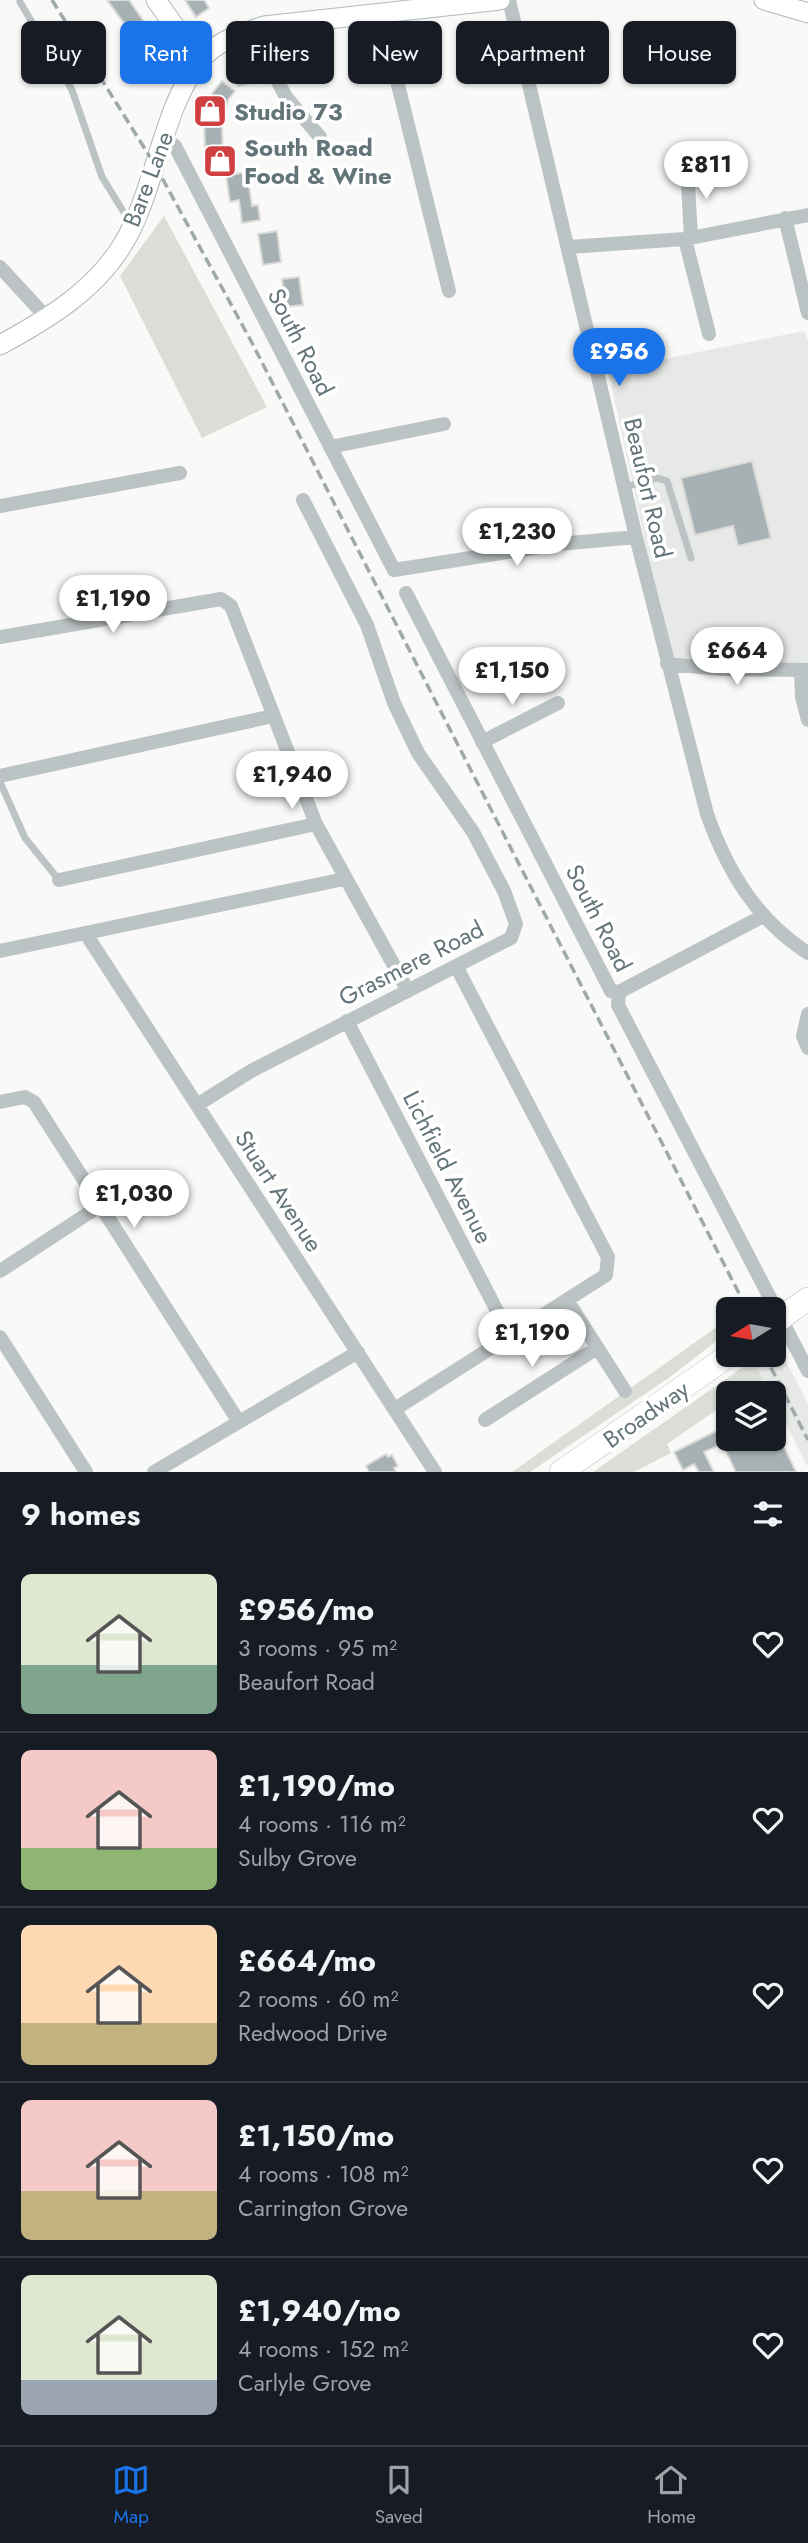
<!DOCTYPE html>
<meta charset="utf-8">
<style>
body{margin:0;font-family:Jost,sans-serif;background:#242831;color:#f1f3f6;height:100vh;display:flex;flex-direction:column;font-size:26px;white-space:nowrap}
*{box-sizing:border-box;margin:0}
p{font-size:23px;color:#9ea1a6}
.icon{flex:none;width:38px;height:38px;fill:none;stroke:currentColor;stroke-width:2;stroke-linecap:round;stroke-linejoin:round}
.map{position:relative;height:1472px;overflow:hidden}
.drawer{display:flex;flex-direction:column;background:#171b24;flex:1}
.drawer>*{flex:none}
.top-card{position:absolute;left:21px;top:21px;width:766px;height:63px;display:flex;gap:14px}
.needle{width:46px;rotate:259deg}
.tools{position:absolute;left:716px;top:1297px;display:grid;gap:14px}
.tools a{display:grid;place-items:center;width:70px;height:70px;border-radius:10px;background:#171b24;box-shadow:0 2px 5px #0004;font-size:35px}
.price{position:absolute;translate:-50% -60px;padding:0 16px;border-radius:24px;background:#fff;color:#222;font-size:23px;line-height:46px;filter:drop-shadow(0 2px 4px #0008)}
.price::after{content:'';position:absolute;left:50%;top:42px;width:21px;height:16px;margin-left:-10px;background:inherit;clip-path:polygon(0 0,100% 0,50% 100%)}
.price.current{background:#1a73e8;color:#fff}
ul{padding:0;list-style:none}
li{display:flex;align-items:center;gap:21px;height:175px;padding:0 21px}
li+li{border-top:2px solid #363941}
li span{display:grid;place-items:center;flex:none;width:196px;height:140px;border-radius:10px;color:#555}
li>.icon{margin-inline-start:auto}
span .icon{width:84px;height:84px;fill:#fffc;stroke-width:1}
li b{font-size:30px}
h2{display:flex;justify-content:space-between;align-items:center;height:84px;padding:0 21px;font-size:30px}
.chip{padding:0 24px;border-radius:10px;background:#171b24;box-shadow:0 2px 5px #0004;font-size:24px;line-height:63px}
.chip.current{background:#1a73e8;color:#fff}
.tabs{display:flex;justify-content:space-around;align-items:center;height:98px;border-top:2px solid #363941;background:#171b24;font-size:19px;color:#9ea1a6}
.tabs a{display:grid;justify-items:center;gap:4px}
.tabs .current{color:#1a73e8}
.map>svg:first-child{display:block}
</style>
<div class="map">
<svg width="808" height="1472" viewBox="0 0 808 1472">
<rect width="100%" height="100%" fill="#f9f9f7"/>
<!-- built -->
<path fill="#e7e9e7" d="M804 331 808 340V663L765 667 672 665 608 370Z
M774 1338 808 1404V1467L774 1400V1393H770L750 1355 774 1354Z"/>
<!-- green -->
<path fill="#dbded7" d="M164 216 267 407 202 438 120 276Z
M728 1319V1332L670 1377 530 1472H512Z
M753 1360 763 1379 742 1393H728V1402L667 1444 671 1453 634 1472H593Z"/>
<!-- building -->
<path fill="#a7b1b3" stroke="#dbdbd9" stroke-width="2" d="M107 0H129L164 51 151 60Z
M185 0H204L209 8 196 17Z
M256 63 260 81 238 86 234 68Z
M222 81 235 91 228 100 222 127 223 153 232 151 236 174 247 172 252 206 258 205 260 220 242 223 239 200 230 202 225 169 218 171 213 146H205L204 123 210 96Z
M277 231 281 262 263 265 258 234Z
M299 277 303 305 285 307 282 279Z
M752 461 771 538 738 546 733 526 695 535 681 478Z
M728 1425V1438H780L796 1472H736L722 1444 704 1452 714 1472H699L694 1464 683 1470 674 1452Z
M386 1454 388 1457 392 1455 398 1466 394 1468 396 1472H369L366 1466Z"/>
<g fill="none" stroke-linecap="round" stroke-linejoin="round">
<!-- secondary casing -->
<g stroke="#b1b9bb" stroke-width="21">
<path id="secondary" d="M156 0 199 61
M764 0 808 13
M0 345C46 320 95 291 123 244 155 192 162 110 199 62 215 41 241 34 264 26L500 0"/>
</g>
<!-- primary casing -->
<g stroke="#b3b9bb" stroke-width="24">
<path id="primary" d="M789 1312 808 1299
M561 1472 731 1354"/>
</g>
<!-- lane -->
<path stroke="#bcc3c4" stroke-width="7" d="M20 2 72 90 102 177 131 224
M625 487 657 478 667 481 691 558
M0 782 25 838 59 880"/>
<!-- street -->
<path stroke="#bcc3c4" stroke-width="14" d="M509 0 636 537 707 814C727 870 756 920 808 953
M380 12 449 291
M264 26 278 82 286 97 320 137
M165 139 175 146 394 570 559 544 636 537
M687 165 691 238
M785 218 808 313
M685 239 709 334
M568 247 685 239 808 215
M0 267 48 319
M330 447 444 424
M0 506 180 473
M406 593 611 991 619 992 618 1005 808 1371
M0 637 221 599 231 606 316 824 408 991
M667 664 722 669 808 670
M801 671 802 697 808 720
M482 742 558 703
M0 776 273 716
M59 880 316 824
M86 934 435 1472
M0 951 344 879
M619 992 763 916
M808 1014 803 1036 808 1048
M347 1021 509 1334
M0 1102 25 1097 34 1102 239 1422
M197 1105 251 1071 511 938 516 924 504 891 473 832 418 753 394 703 367 625 303 500
M0 1271 98 1207
M567 1300 625 1391
M0 1337 86 1472
M395 1409 606 1275 608 1257 456 966
M485 1420 597 1348
M154 1472 358 1352"/>
<!-- secondary -->
<use href="#secondary" stroke="#fff" stroke-width="19"/>
<!-- primary -->
<use href="#primary" stroke="#fff" stroke-width="23"/>
<!-- rail -->
<path stroke="#9fa8ab" stroke-width="3.5" stroke-dasharray="10 5" stroke-linecap="butt" d="M52 0 155 165 251 341 747 1309
M764 1354 808 1440"/>
<!-- primary-bridge casing -->
<g stroke="#b3b9bb" stroke-width="24" stroke-linecap="butt">
<path id="primary-bridge" d="M774 1324 789 1312"/>
</g>
<!-- primary-bridge -->
<use href="#primary-bridge" stroke="#fff" stroke-width="23"/>
</g>
<!-- icons -->
<defs>
<g id="shop-square" transform="scale(1.75)"><rect x="-9" y="-9" width="18" height="18" rx="4" fill="#d14041" stroke="#fff"/><path d="M-5-2.5h2.3a2.7 3.5 0 0 1 5.4 0H5L5.5 6h-11ZM-1.5-2.5h3a1.5 2.3 0 0 0-3 0Z" fill="#fff"/></g>
</defs>
<g fill-rule="evenodd">
<use href="#shop-square" x="210" y="111"/>
<use href="#shop-square" x="220" y="161"/>
</g>
<g text-anchor="middle" dominant-baseline="central" stroke-width="7" stroke-linejoin="round" paint-order="stroke">
<!-- poi labels -->
<g font-size="24" font-weight="bold" fill="#637579" stroke="#fff" text-anchor="start">
<text x="234" y="111">Studio 73</text>
<text x="244" y="147">South Road<tspan x="244" dy="28">Food &amp; Wine</tspan></text>
</g>
<!-- street labels -->
<g font-size="24" fill="#637579" stroke="#fff">
<text transform="translate(148 179) rotate(-69)">Bare Lane</text>
<text transform="translate(301 342) rotate(63)">South Road</text>
<text transform="translate(648 488) rotate(77)">Beaufort Road</text>
<text transform="translate(599 918) rotate(63)">South Road</text>
<text transform="translate(411 963) rotate(-27)">Grasmere Road</text>
<text transform="translate(448 1167) rotate(63)">Lichfield Avenue</text>
<text transform="translate(279 1191) rotate(57)">Stuart Avenue</text>
<text transform="translate(646 1414) rotate(-35)">Broadway</text>
</g>
</g>
</svg>
<div class="tools">
<a><svg class="needle" viewBox="-14 -14 28 28"><path d="M0-13l5 13h-10z" fill="#e53935"/><path d="M0 13l5-13h-10z" fill="#9ea1a6"/></svg></a>
<a><svg class="icon" aria-label="layers" viewBox="0 0 24 24"><path d="M12 4l9 5-9 5-9-5zM3 14l9 5 9-5"/></svg></a>
</div>
<b class="price" style="left:706px;top:201px">£811</b>
<b class="price current" style="left:619px;top:388px">£956</b>
<b class="price" style="left:517px;top:568px">£1,230</b>
<b class="price" style="left:113px;top:635px">£1,190</b>
<b class="price" style="left:737px;top:687px">£664</b>
<b class="price" style="left:512px;top:707px">£1,150</b>
<b class="price" style="left:292px;top:811px">£1,940</b>
<b class="price" style="left:134px;top:1230px">£1,030</b>
<b class="price" style="left:532px;top:1369px">£1,190</b>
<div class="top-card">
<a class="chip">Buy</a>
<a class="chip current">Rent</a>
<a class="chip">Filters</a>
<a class="chip">New</a>
<a class="chip">Apartment</a>
<a class="chip">House</a>
</div>
</div>
<section class="drawer">
<h2>9 homes<svg class="icon" aria-label="filters" viewBox="0 0 24 24"><path d="M4 7h16M4 17h16"/><circle cx="9" cy="7" r="2"/><circle cx="15" cy="17" r="2"/></svg></h2>
<ul>
<li><span style="background:linear-gradient(#dfe7d0 65%,#7fa58c 0)"><svg class="icon" aria-label="home" viewBox="0 0 24 24"><path d="M3 11l9-7 9 7M6 9v11h12V9"/></svg></span><div><b>£956/mo</b><p>3 rooms · 95 m²</p><p>Beaufort Road</p></div><svg class="icon" aria-label="heart" viewBox="0 0 24 24"><path d="M12 20l-8-8c-3-5 5-10 8-4 3-6 11-1 8 4z"/></svg></li>
<li><span style="background:linear-gradient(#f6c9c9 70%,#8fb573 0)"><svg class="icon" aria-label="home" viewBox="0 0 24 24"><path d="M3 11l9-7 9 7M6 9v11h12V9"/></svg></span><div><b>£1,190/mo</b><p>4 rooms · 116 m²</p><p>Sulby Grove</p></div><svg class="icon" aria-label="heart" viewBox="0 0 24 24"><path d="M12 20l-8-8c-3-5 5-10 8-4 3-6 11-1 8 4z"/></svg></li>
<li><span style="background:linear-gradient(#ffd9b3 70%,#c2b280 0)"><svg class="icon" aria-label="home" viewBox="0 0 24 24"><path d="M3 11l9-7 9 7M6 9v11h12V9"/></svg></span><div><b>£664/mo</b><p>2 rooms · 60 m²</p><p>Redwood Drive</p></div><svg class="icon" aria-label="heart" viewBox="0 0 24 24"><path d="M12 20l-8-8c-3-5 5-10 8-4 3-6 11-1 8 4z"/></svg></li>
<li><span style="background:linear-gradient(#f6c9c9 65%,#c2b280 0)"><svg class="icon" aria-label="home" viewBox="0 0 24 24"><path d="M3 11l9-7 9 7M6 9v11h12V9"/></svg></span><div><b>£1,150/mo</b><p>4 rooms · 108 m²</p><p>Carrington Grove</p></div><svg class="icon" aria-label="heart" viewBox="0 0 24 24"><path d="M12 20l-8-8c-3-5 5-10 8-4 3-6 11-1 8 4z"/></svg></li>
<li><span style="background:linear-gradient(#dfe7d0 75%,#9aa5b1 0)"><svg class="icon" aria-label="home" viewBox="0 0 24 24"><path d="M3 11l9-7 9 7M6 9v11h12V9"/></svg></span><div><b>£1,940/mo</b><p>4 rooms · 152 m²</p><p>Carlyle Grove</p></div><svg class="icon" aria-label="heart" viewBox="0 0 24 24"><path d="M12 20l-8-8c-3-5 5-10 8-4 3-6 11-1 8 4z"/></svg></li>
</ul>
</section>
<nav class="tabs">
<a class="current"><svg class="icon" aria-label="map" viewBox="0 0 24 24"><path d="M3 6l6-2 6 2 6-2v14l-6 2-6-2-6 2zM9 4v14M15 6v14"/></svg>Map</a>
<a><svg class="icon" aria-label="saved" viewBox="0 0 24 24"><path d="M7 4h10v16l-5-4-5 4z"/></svg>Saved</a>
<a><svg class="icon" aria-label="home" viewBox="0 0 24 24"><path d="M3 11l9-7 9 7M6 9v11h12V9"/></svg>Home</a>
</nav>
